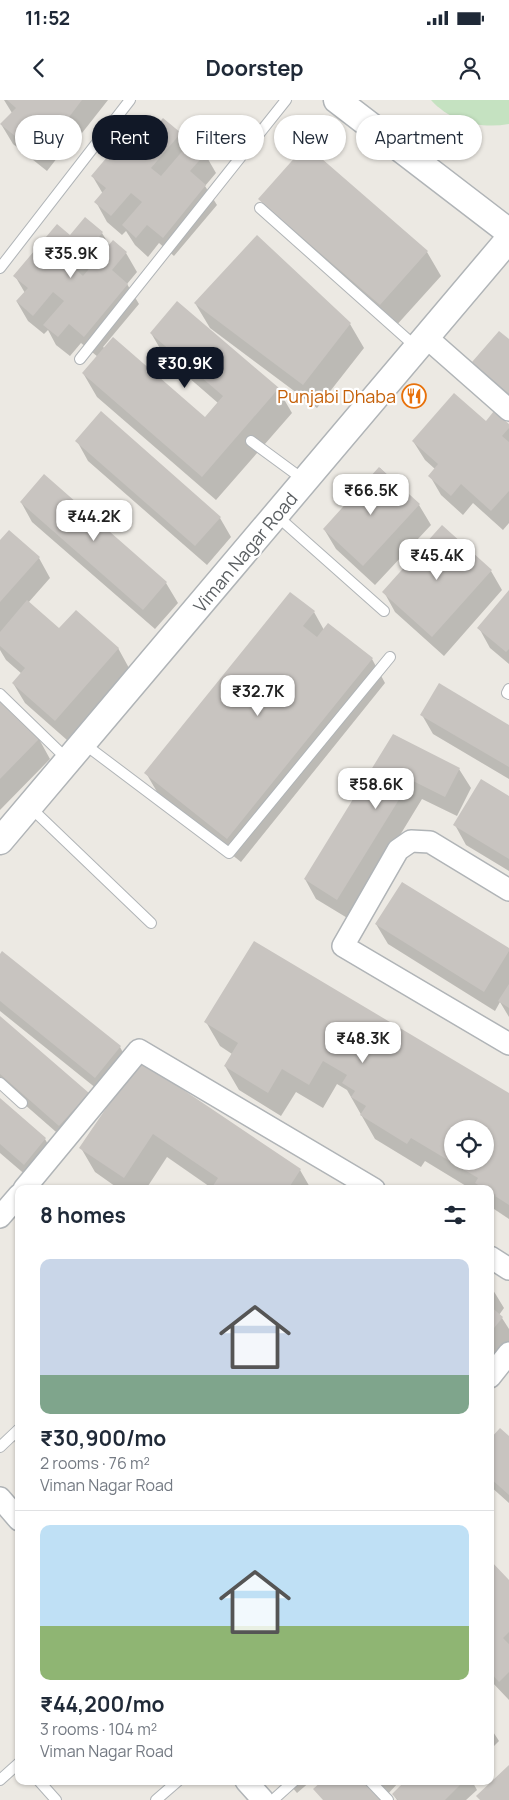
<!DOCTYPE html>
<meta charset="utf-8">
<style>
body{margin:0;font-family:Manrope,sans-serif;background:#f2f2f3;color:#1f2937;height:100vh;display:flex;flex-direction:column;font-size:19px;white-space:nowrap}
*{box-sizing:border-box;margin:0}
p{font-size:16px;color:#747a83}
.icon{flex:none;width:28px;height:28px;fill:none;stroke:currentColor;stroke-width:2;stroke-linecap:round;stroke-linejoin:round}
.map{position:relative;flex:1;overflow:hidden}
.side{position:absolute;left:15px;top:1085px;width:479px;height:600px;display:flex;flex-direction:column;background:#fff;border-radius:10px;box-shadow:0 1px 4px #0004}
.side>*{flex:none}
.top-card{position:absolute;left:15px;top:15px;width:480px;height:45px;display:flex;gap:10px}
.buttons{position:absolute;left:444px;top:1020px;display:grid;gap:10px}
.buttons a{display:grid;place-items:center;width:50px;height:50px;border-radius:50%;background:#fff;box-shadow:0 1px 4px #0004;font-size:25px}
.price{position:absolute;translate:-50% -42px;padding:0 11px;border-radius:10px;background:#fff;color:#222;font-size:16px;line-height:32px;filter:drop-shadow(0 1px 2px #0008)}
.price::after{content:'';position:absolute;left:50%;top:30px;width:15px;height:11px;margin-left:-8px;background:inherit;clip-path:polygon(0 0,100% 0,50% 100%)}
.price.selected{background:#111827;color:#fff}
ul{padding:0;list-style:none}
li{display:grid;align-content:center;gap:10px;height:265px;padding:0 25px}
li+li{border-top:1px solid #e0e1e3}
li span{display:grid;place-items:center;height:155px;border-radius:10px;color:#555}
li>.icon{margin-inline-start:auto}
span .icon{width:90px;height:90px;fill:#fffc;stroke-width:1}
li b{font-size:21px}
h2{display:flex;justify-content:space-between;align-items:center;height:60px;padding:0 25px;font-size:21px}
.tag{padding:0 18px;border-radius:22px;background:#fff;box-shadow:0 1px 4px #0004;font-size:18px;line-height:45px}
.tag.selected{background:#111827;color:#fff}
.status{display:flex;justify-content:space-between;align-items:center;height:35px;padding:0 25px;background:#fff;direction:ltr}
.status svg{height:14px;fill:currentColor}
header{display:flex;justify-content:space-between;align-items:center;height:65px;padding:0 25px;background:#fff;font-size:22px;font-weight:700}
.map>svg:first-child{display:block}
</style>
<div class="status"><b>11:52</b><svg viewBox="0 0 49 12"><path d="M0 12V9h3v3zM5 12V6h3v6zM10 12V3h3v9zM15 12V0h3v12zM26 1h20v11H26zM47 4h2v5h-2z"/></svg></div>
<header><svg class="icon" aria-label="back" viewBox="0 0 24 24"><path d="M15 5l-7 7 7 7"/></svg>Doorstep<svg class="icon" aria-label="person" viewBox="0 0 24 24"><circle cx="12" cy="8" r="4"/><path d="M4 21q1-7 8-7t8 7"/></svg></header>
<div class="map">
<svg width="509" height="1700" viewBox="0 0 509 1700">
<rect width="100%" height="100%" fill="#ece9e3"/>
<!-- green -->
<path fill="#c5e2c1" d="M431 0H509V24C480 29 451 22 431 0Z"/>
<!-- shadow -->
<path fill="#0003" fill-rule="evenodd" d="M4 0H108L71 47 68 44 47 71 13 44 1 24 12 13Z
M180 33 188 47 205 54 216 73 205 86 217 105 174 156 159 143 148 157 135 145 126 131 122 135 107 122 96 102 103 94 93 77 148 37Z
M260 99 427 152 441 176 394 228 273 123Z
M102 133 110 146 126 153 137 172 127 184 139 204 103 247 205 318 218 303 165 257 151 233 178 203 278 289 292 313 216 400 97 297 83 273 98 257 81 243 70 256 56 245 48 230 44 234 28 221 17 202 25 193 15 176 70 136Z
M195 203 350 224 364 248 317 308 210 228Z
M509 241V300L482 276 474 262Z
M486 322 509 325V423L503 430 473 403 463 415 441 395 430 376 435 369 425 360 413 341Z
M77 341 220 418 231 437 207 465 88 361Z
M380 368 419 405 431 425 375 485 336 449 324 429Z
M44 376 166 483 178 503 155 529 32 422 21 402Z
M0 442 39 458 50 478 28 503 59 530 118 548 129 568 67 640 25 603 13 583 22 574 6 560 0 550Z
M491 471 502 490 444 556 395 512 384 492Z
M509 492V564L490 548 479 528Z
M314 512 324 530 372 559 385 583 241 762 160 697 146 673Z
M0 600 39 639 50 659 0 710Z
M422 615 509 626V679L433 634Z
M394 635 459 669 471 688 457 716 422 699 349 819 316 799 305 779Z
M509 698V771L466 745 455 725Z
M376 824 509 850V917L500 902 495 911 388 844Z
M0 856 120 947 131 967 107 997 0 911Z
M0 917 88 994 99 1013 71 1045 0 983Z
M206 922 509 995V1119L491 1107 490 1089H471L425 1061 421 1067 375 1039 347 990 337 984 323 1008 296 992 281 1016 239 990 225 966 232 954 220 946ZM452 1029H485V1061H452Z
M139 962 300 1070 311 1089H213L167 1057 146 1089H119L95 1072 81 1048Z
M0 1000 45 1039 56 1059 35 1083 0 1053Z
M490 1185 504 1208 499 1215 502 1218 509 1229V1250L490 1274Z
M19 1336V1349L14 1341Z
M509 1338V1403L490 1386V1341Z
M490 1462 509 1482V1600L490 1580Z
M490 1627 499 1641 490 1650Z
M287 1681H311L297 1693Z
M368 1681H400L385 1697Z
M407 1681H472L477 1690 466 1700H397L393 1694Z"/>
<!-- building -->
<path fill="#c8c4c0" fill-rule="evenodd" d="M7 0H82L60 29 56 25 35 52 0 24 16 8Z
M163 18 181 33 151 68 161 76 191 41 206 53 190 71 206 85 163 138 147 125 136 138 122 125 142 102 131 93 111 116 94 102 106 88 91 76 135 24 148 36Z
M306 45 428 151 380 205 258 99Z
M85 117 103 132 73 167 83 176 113 140 127 152 112 170 128 184 84 237 69 224 58 237 43 225 64 201 53 192 33 216 16 201 28 188 13 176 57 124 70 135Z
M257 135 351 223 303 285 194 203Z
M177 201 279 288 202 377 82 273 113 237 205 317 223 296 150 233Z
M499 231 509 239V294L472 262Z
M454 293 486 321 494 311 509 324V328L502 336 509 342V391L491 411 461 384 451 396 428 376 438 364 412 341Z
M101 311 221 417 195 446 75 341Z
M379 367 420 404 363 466 323 429Z
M44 374 167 482 143 510 20 402Z
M442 425 492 470 432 537 382 492Z
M9 430 40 457 0 502V440Z
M509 490V549L506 552 477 528Z
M290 492 315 511 303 526 317 537 328 523 373 558 227 739 144 673Z
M27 500 59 528 76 510 119 548 55 621 12 583 25 568 0 546V532Z
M439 583 509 625V667L420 615Z
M0 599 40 638 0 679Z
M393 634 460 668 445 697 411 680 337 800 304 779Z
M481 679 509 696V759L453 725Z
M402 782 509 848V851L484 892 375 824Z
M254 841 509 993V1105L495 1096 496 1095 490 1091V1089H485L475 1083 478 1078 411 1038 407 1044 360 1015 366 1006 351 997 355 991 342 983 347 975 323 961 309 985 282 969 268 993 224 966 238 943 204 922ZM452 1029H485V1061H452Z
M2 851 121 946 95 978 0 901V854Z
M509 884V908L498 901Z
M0 916 89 993 59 1026 0 974Z
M139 960 301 1069 288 1089H211L218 1078 153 1034 124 1078 79 1048Z
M0 998 46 1038 24 1065 0 1044Z
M490 1206 503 1217 490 1233Z
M500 1328 509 1336V1395L490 1378V1339Z
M490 1460 509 1480V1532L503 1538 509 1544V1572L499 1582 490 1572Z
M509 1665V1700H480L476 1696Z
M322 1681H364L381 1700H323L313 1689Z
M405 1681H464L445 1700H398L392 1694Z"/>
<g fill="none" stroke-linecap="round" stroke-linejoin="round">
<!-- service casing -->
<g stroke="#b0b4b7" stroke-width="12">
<path id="service" d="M260 108 416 247
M0 168 130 0
M80 259 286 0
M251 341 304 380
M277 416 384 511
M509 589 507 593 509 594
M0 594 67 659
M83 643 229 753 390 557
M30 707 151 823
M0 983 22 1003
M0 1347 19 1329
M0 1680 19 1663
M39 1681 56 1700
M370 1681 388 1700
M156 1700 178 1681
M273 1700 294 1681"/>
</g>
<!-- minor casing -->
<g stroke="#b0b4b7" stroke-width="24">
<path id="minor" d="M426 237 509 310
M509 790 430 742 411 741 398 750 343 846 509 944
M24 1089 139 950 374 1089
M0 1117 19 1095
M490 1157 509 1169
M490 1277 509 1253
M0 1398 19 1420
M246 1681 263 1700"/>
</g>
<!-- tertiary casing -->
<g stroke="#b0b4b7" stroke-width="29">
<path id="tertiary" d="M337 0 509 132
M0 741 509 139"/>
</g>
<!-- service -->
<use href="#service" stroke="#fff" stroke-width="10"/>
<!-- minor -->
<use href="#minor" stroke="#fff" stroke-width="21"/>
<!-- tertiary -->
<use href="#tertiary" stroke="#fff" stroke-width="26"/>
</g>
<!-- icons -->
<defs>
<g id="restaurant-ring" transform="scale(1.25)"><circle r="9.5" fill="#fff" stroke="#e8710a" stroke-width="1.5"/><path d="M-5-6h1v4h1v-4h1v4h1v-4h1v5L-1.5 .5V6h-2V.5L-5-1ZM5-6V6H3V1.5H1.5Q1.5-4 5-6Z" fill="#e8710a"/></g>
</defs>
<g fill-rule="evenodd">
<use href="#restaurant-ring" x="414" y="296"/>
</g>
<g text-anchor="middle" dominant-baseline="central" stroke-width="4.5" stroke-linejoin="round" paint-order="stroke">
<!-- food labels -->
<g font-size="18" fill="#c56008" stroke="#fff" text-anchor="end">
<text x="396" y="296">Punjabi Dhaba</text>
</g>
<!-- street labels -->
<g font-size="18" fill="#5b5f62" stroke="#fff">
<text transform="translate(245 452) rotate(-50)">Viman Nagar Road</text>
</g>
</g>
</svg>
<div class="buttons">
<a><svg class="icon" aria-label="locate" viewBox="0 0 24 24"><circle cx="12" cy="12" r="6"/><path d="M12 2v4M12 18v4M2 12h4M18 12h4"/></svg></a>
</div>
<b class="price" style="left:71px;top:179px">₹35.9K</b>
<b class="price selected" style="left:185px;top:289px">₹30.9K</b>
<b class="price" style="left:371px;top:416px">₹66.5K</b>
<b class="price" style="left:94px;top:442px">₹44.2K</b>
<b class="price" style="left:437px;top:481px">₹45.4K</b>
<b class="price" style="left:258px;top:617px">₹32.7K</b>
<b class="price" style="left:376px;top:710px">₹58.6K</b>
<b class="price" style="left:363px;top:964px">₹48.3K</b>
<div class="top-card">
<a class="tag">Buy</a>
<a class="tag selected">Rent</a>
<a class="tag">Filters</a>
<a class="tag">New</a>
<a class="tag">Apartment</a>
</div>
<section class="side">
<h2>8 homes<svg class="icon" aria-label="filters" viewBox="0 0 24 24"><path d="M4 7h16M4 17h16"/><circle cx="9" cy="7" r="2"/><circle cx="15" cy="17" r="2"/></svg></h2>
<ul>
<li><span style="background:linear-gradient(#c9d6e8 75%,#7fa58c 0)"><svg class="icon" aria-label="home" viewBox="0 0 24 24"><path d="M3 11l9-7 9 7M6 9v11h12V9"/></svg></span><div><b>₹30,900/mo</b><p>2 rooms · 76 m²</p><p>Viman Nagar Road</p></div></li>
<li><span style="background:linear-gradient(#bfe0f5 65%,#8fb573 0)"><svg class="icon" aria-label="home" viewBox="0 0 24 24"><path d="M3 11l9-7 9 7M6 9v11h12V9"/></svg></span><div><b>₹44,200/mo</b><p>3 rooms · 104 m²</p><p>Viman Nagar Road</p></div></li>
</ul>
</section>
</div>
